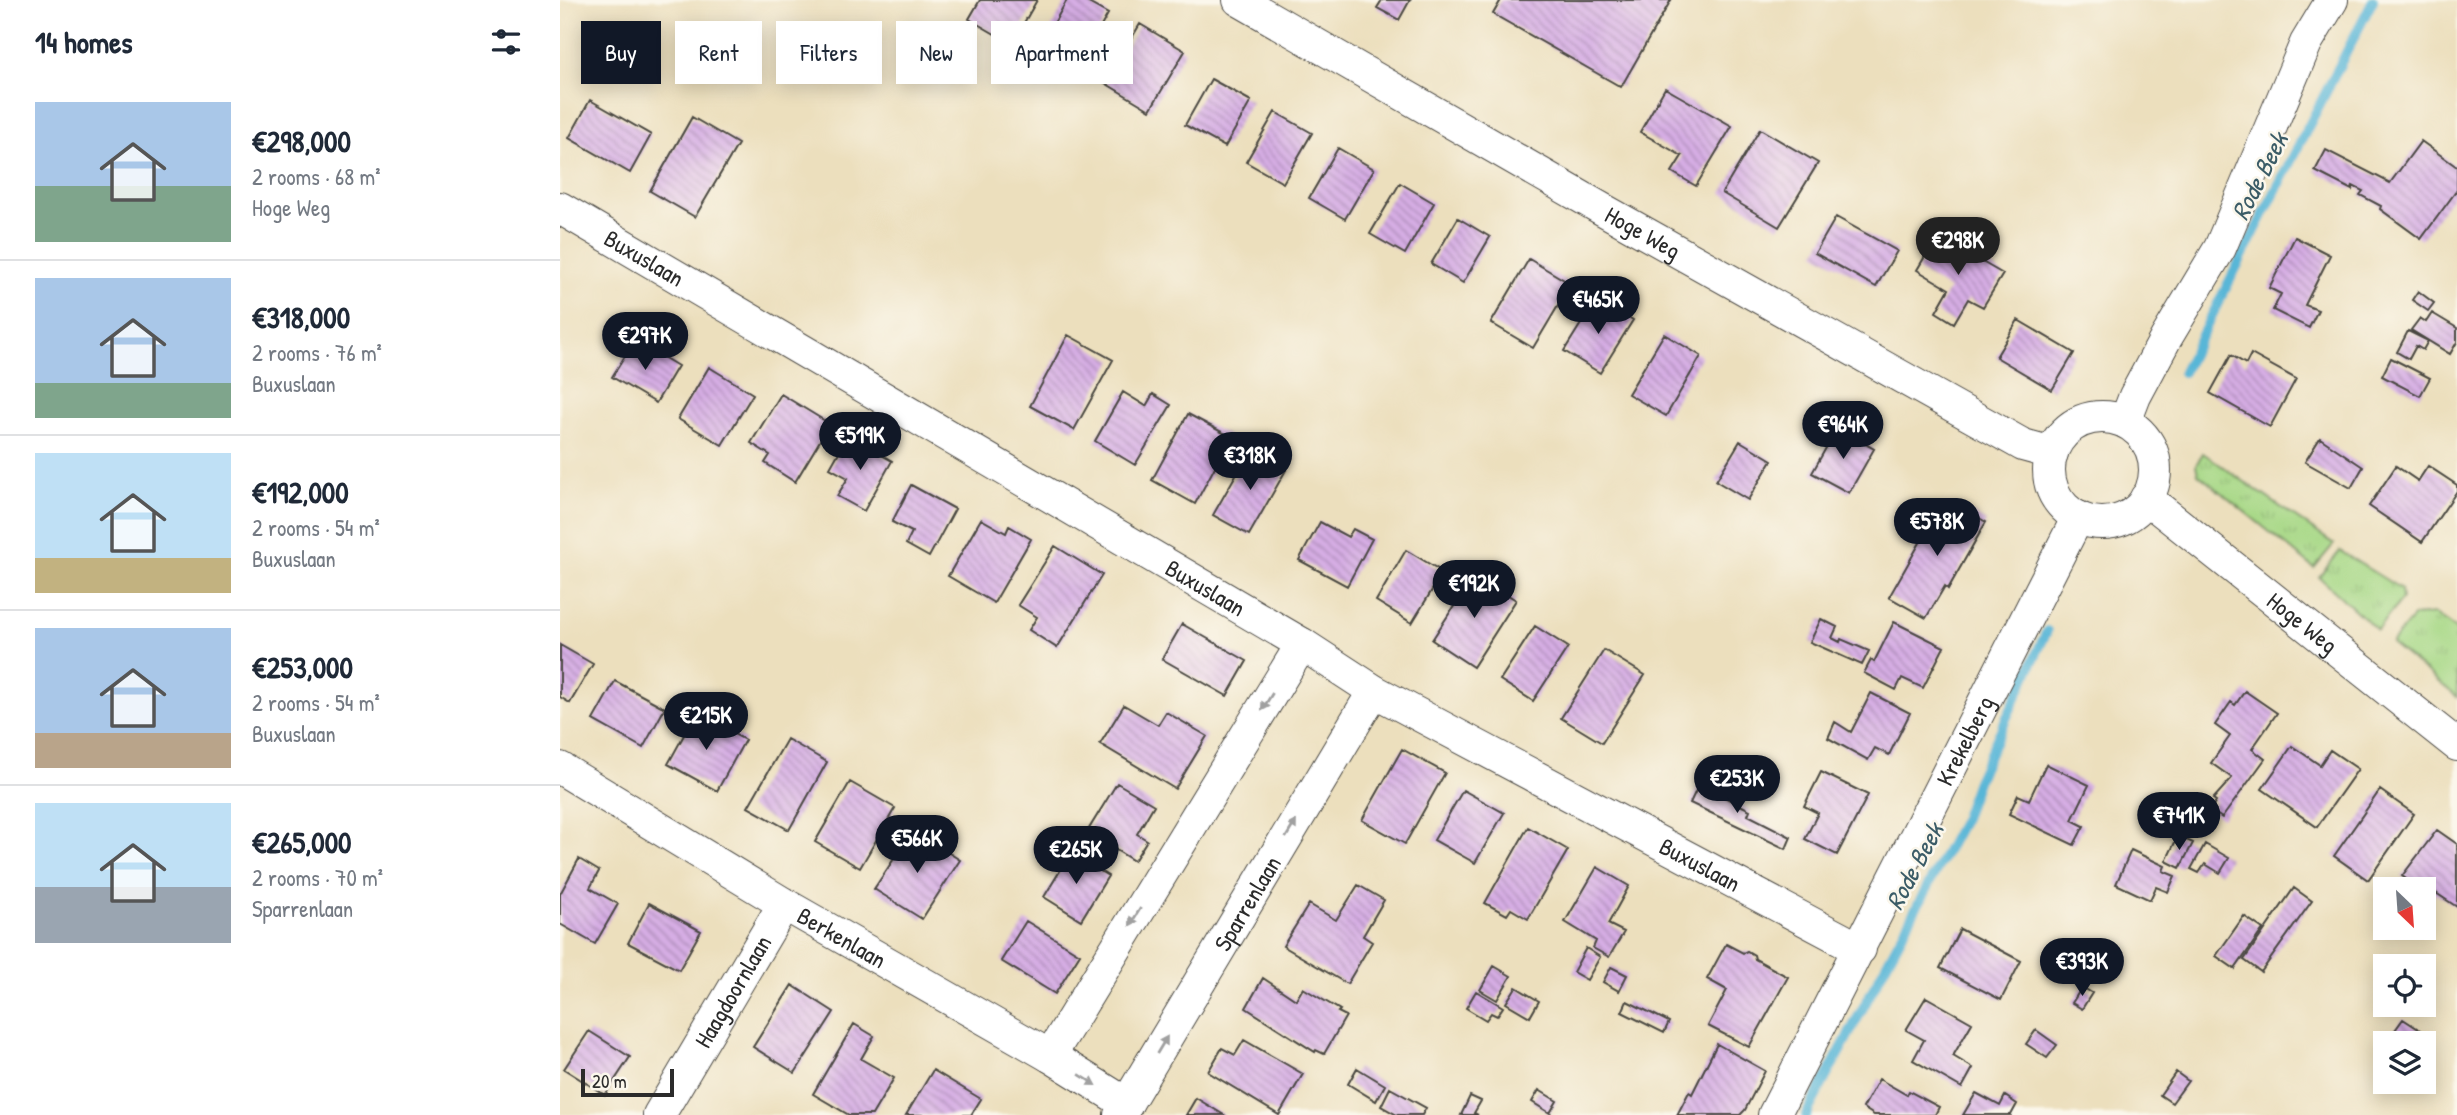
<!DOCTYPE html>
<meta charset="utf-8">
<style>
body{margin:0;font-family:"Patrick Hand",sans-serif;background:#f6f6f7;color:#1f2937;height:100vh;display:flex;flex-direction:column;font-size:26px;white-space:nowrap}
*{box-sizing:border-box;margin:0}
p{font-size:23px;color:#747a83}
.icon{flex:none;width:38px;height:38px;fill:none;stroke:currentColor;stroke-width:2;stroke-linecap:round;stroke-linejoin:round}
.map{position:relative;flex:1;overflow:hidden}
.sheet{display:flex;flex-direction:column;background:#fff;width:560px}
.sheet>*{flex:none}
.hud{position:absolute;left:21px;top:21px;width:665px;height:63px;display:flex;gap:14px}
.needle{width:46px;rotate:155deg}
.tools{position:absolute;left:1813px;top:877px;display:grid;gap:14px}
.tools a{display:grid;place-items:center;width:63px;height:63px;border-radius:0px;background:#fff;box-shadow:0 4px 18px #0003;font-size:35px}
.scale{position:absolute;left:21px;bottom:18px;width:93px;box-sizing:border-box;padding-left:7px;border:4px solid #2b2b2b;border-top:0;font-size:19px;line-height:24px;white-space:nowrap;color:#2b2b2b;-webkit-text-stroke:5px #fbf7ec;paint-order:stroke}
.price{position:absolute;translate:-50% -60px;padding:0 16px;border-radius:24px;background:#111827;color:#fff;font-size:23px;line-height:46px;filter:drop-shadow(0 2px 4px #0008)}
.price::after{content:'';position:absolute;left:50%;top:42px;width:21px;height:16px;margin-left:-10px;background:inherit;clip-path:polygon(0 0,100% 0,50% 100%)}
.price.current{background:#222;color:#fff}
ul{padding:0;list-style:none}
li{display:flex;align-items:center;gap:21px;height:175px;padding:0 35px}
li+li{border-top:2px solid #e0e1e3}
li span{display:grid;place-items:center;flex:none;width:196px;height:140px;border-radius:0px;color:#555}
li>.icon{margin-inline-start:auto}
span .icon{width:84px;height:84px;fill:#fffc;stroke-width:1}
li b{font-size:30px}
h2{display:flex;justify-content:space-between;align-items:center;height:84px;padding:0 35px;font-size:30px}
.chip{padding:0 24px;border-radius:0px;background:#fff;box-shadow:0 4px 18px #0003;font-size:24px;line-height:63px}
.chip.current{background:#111827;color:#fff}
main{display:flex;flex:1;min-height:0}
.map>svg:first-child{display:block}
</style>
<main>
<section class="sheet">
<h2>14 homes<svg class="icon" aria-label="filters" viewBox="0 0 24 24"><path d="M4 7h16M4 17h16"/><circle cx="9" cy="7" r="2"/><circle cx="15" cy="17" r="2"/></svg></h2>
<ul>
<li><span style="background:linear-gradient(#a9c7e8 60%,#7fa58c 0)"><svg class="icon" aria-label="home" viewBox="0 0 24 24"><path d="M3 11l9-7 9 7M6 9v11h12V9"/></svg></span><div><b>€298,000</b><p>2 rooms · 68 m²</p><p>Hoge Weg</p></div></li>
<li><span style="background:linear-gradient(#a9c7e8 75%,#7fa58c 0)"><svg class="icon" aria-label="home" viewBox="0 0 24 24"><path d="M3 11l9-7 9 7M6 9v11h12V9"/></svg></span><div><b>€318,000</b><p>2 rooms · 76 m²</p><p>Buxuslaan</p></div></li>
<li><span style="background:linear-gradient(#bfe0f5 75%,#c2b280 0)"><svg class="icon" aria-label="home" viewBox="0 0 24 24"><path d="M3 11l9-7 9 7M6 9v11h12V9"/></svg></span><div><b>€192,000</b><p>2 rooms · 54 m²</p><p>Buxuslaan</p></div></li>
<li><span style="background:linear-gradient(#a9c7e8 75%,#b9a48a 0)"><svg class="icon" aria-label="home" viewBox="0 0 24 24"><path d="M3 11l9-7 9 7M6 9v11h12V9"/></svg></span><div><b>€253,000</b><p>2 rooms · 54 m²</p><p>Buxuslaan</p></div></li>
<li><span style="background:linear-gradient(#bfe0f5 60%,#9aa5b1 0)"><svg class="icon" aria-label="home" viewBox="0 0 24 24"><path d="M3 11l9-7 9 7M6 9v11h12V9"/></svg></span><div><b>€265,000</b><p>2 rooms · 70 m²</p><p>Sparrenlaan</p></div></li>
</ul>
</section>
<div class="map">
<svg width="1897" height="1115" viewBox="0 0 1897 1115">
<defs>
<pattern id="grass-tufts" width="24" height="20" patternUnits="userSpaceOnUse" patternTransform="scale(1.75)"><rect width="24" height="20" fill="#a7d886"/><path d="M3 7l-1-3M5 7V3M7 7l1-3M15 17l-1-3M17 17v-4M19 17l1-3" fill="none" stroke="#90ba74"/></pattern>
<pattern id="building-back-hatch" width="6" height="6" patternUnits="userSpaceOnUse" patternTransform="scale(1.75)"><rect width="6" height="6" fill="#d6ade4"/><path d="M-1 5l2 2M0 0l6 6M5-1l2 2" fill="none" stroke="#ae8db9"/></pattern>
</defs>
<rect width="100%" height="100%" fill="#fbf7ec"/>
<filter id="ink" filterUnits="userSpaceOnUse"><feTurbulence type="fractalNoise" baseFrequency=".0143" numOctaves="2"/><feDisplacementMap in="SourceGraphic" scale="14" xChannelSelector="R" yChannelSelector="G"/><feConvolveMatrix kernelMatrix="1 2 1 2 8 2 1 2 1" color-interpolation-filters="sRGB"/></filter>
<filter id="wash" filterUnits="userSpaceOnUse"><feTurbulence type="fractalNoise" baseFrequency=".00686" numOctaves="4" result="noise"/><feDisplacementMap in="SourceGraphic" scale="28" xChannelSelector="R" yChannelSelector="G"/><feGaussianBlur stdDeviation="1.57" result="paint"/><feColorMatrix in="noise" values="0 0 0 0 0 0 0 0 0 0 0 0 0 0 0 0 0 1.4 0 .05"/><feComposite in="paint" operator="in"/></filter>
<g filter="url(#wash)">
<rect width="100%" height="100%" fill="#ecdfbd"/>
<!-- grass -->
<path fill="url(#grass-tufts)" stroke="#698258" stroke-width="2" d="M1643 453 1774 544 1754 568 1638 474 1636 465Z
M1780 551 1841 589 1842 599 1817 630 1759 577Z
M1874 614 1897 630V697L1831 643 1854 616Z"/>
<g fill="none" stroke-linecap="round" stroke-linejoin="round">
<!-- stream -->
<path stroke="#59b6d7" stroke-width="10" d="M1623 372 1813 0
M1246 1115 1404 818 1417 781 1487 631"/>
</g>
<g id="blocks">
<!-- building -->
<path fill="url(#building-back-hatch)" d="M420 0H477L452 44 409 19Z
M507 0H523L548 14 512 78 475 57Z
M822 0H850L839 20 817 8Z
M941 0H1111L1061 87 933 14Z
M580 24 625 51 590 110 545 83Z
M651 79 691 101 665 147 625 125Z
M1105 88 1172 126 1136 186 1112 172 1122 156 1080 132Z
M30 100 91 135 70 173 9 138Z
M715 112 752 133 723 183 686 162Z
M132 117 178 144 135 217 90 191Z
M1200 129 1258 163 1219 227 1162 193Z
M1861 141 1897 167V190L1861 239 1820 209 1821 206 1800 195 1803 191 1793 186 1792 190 1755 171 1766 150 1830 183Z
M778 148 814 169 785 219 749 198Z
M840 183 874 203 845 254 810 234Z
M1276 217 1337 251 1316 287 1255 253Z
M898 218 930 237 903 283 871 264Z
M1377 236 1443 274 1423 307 1408 299 1394 323 1376 312 1389 289 1357 270Z
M1735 237 1770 255 1745 305 1758 310 1749 328 1713 310 1721 294 1709 288Z
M969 259 1011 284 973 348 931 323Z
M1858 291 1874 303 1868 311 1852 300Z
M1037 298 1073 320 1040 373 1004 351Z
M1872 313 1897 328V342L1890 354 1851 330 1860 318 1866 322Z
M1458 320 1514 353 1492 390 1436 357Z
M1848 331 1868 341 1863 350 1856 346 1849 359 1837 352Z
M1104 334 1141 356 1106 416 1068 394Z
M508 335 553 360 514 430 470 406Z
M75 340 118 366 96 403 52 377Z
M1691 354 1736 379 1710 427 1650 393 1671 355 1686 364Z
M1831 358 1870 378 1860 396 1822 376Z
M149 367 193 394 162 445 118 419Z
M563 392 586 406 593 394 611 405 575 465 535 441Z
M221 394 270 424 235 482 205 463 210 455 191 443Z
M628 414 671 437 635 504 592 480Z
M1277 428 1314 449 1289 493 1252 473Z
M288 436 332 461 304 511 277 496 288 478 270 468Z
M1760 438 1803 467 1791 488 1745 462Z
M1180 441 1212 460 1188 500 1156 481Z
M690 450 726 470 689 535 653 515Z
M1836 466 1858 481 1868 466 1897 485V491L1862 542 1809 506Z
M351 485 395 509 369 557 346 544 352 532 332 522Z
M1397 505 1426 522 1388 589 1385 586 1366 618 1329 597 1366 532 1354 525 1359 516 1366 520 1372 509 1381 514 1385 508 1393 512Z
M421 519 446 533 449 526 471 539 434 603 388 576Z
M760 522 788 537 793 529 812 539 787 586 739 560Z
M495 546 542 575 497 648 469 630 477 617 458 605Z
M846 550 883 572 852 623 816 601Z
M915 574 956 600 913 667 872 640Z
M1261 619 1277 627 1272 638 1280 642 1281 639 1309 651 1302 665 1250 642Z
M1334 622 1384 647 1363 688 1342 678 1336 690 1304 673 1311 660 1314 662Z
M622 624 687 661 667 696 602 659Z
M975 626 1008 647 973 701 940 680Z
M0 645 33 664 10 703 0 697Z
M1044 650 1085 675 1042 743 1001 718Z
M55 681 105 708 83 748 33 720Z
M1685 691 1717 713 1692 749 1705 759 1662 818 1650 810 1656 801 1653 799 1672 778 1651 763 1670 736 1655 725 1671 702 1675 705Z
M1311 693 1350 713 1329 755 1315 748 1308 760 1268 738 1275 722 1291 732Z
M564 705 598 725 606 712 647 736 615 789 540 744Z
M136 713 185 740 157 791 108 764Z
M227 739 267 762 229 830 188 807Z
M1732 746 1760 765 1770 750 1798 769 1757 827 1702 789Z
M842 749 885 773 845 844 802 820Z
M1486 764 1529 785 1512 820 1524 826 1514 845 1449 814 1458 795 1469 800Z
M1261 772 1308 795 1277 855 1245 839 1258 813 1244 806Z
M290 782 335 808 300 868 255 842Z
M557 783 594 805 577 834 587 840 574 861 527 832Z
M1139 784 1190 810 1188 815 1231 837 1226 849 1130 803Z
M903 790 944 813 915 863 874 840Z
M1820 790 1854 814 1808 880 1774 856Z
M968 827 1008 850 968 919 951 909 947 915 925 903Z
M353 830 400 860 362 919 314 889Z
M1877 830 1897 844V907L1876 893 1872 898 1864 892V889H1860L1842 876Z
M1618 836 1633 843 1620 868 1606 861Z
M1645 844 1669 858 1660 873 1645 864 1639 873 1631 869Z
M1571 850 1605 866 1603 871 1615 876 1608 892 1596 887 1590 900 1556 884Z
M511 853 548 876 521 920 484 897Z
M19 859 39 871 30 888 58 904 35 944 0 924V894Z
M1037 867 1069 886 1048 924 1064 932 1049 957 1033 948 1036 941 1005 922Z
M798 885 824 900 803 936 812 942 787 984 723 946 749 904 776 920Z
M1734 888 1752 901 1701 972 1684 960Z
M89 903 141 931 119 970 68 943Z
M1684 916 1703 929 1675 969 1656 956Z
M466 921 520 954 495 994 441 961Z
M1400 929 1461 961 1441 1000 1380 968Z
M1166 944 1183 953 1187 951 1194 955 1195 959 1228 977 1189 1047 1148 1026 1167 990 1147 979Z
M1026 948 1040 957 1027 980 1013 972Z
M934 966 951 976 937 1000 920 990Z
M1051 967 1067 975 1059 991 1043 982Z
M703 978 736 1000 743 988 780 1010 778 1012 786 1016 764 1054 756 1050 755 1052 686 1008Z
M232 985 274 1012 235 1073 193 1047Z
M956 987 979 1001 970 1017 946 1003Z
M1522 987 1532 993 1522 1009 1512 1003Z
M916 991 943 1007 937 1016 931 1013 926 1020 906 1008Z
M1366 997 1412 1023 1393 1056 1413 1068 1402 1088 1353 1060 1364 1040 1346 1030Z
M1067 1001 1109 1022 1104 1033 1062 1012Z
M1843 1019 1860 1030 1851 1043 1833 1033Z
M294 1024 314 1036 301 1059 334 1078 312 1115H289L253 1094Z
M1476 1030 1497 1045 1487 1058 1466 1044Z
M29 1031 70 1057 45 1095 4 1069Z
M684 1040 743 1074 719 1115 648 1072 662 1048 675 1055Z
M1157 1044 1205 1071 1185 1110 1180 1115H1117L1129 1092 1132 1094Z
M797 1068 825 1085 816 1101 788 1084Z
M373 1070 421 1099 411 1115H346Z
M1616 1072 1628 1081 1612 1103 1600 1095Z
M1319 1079 1347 1095 1349 1091 1379 1107 1375 1115H1314L1303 1108Z
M830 1088 866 1108 862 1115H837L821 1106Z
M979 1090 997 1101 990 1113 972 1102Z
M1416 1093 1440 1106 1445 1096 1457 1104 1451 1115H1403Z
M910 1096 921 1101 914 1113 918 1115H901Z
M636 1098 664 1115H626Z"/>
</g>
</g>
<g filter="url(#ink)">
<use href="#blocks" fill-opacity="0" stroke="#484641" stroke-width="2"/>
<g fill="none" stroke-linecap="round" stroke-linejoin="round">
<!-- minor casing -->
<g stroke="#484641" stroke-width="34">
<g id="minor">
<path id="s1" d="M679 0 1042 209 1463 445 1492 453"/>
<path id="s2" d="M0 208 742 644 814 691 1300 949"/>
<circle cx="1542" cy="470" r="53"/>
<path d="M1565 422 1575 396 1606 338 1660 248 1746 43 1772 0"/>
<path id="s3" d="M1586 498 1897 745"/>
<path id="s4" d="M0 768 224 904 490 1056 567 1104"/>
<path d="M490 1056 742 644"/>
<path id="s5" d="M99 1115 224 904"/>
<path id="s6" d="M560 1115 814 691"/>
<path id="s7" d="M1214 1115 1518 517"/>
</g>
</g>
<!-- minor -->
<use href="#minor" stroke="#fff" stroke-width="32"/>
</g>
<!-- one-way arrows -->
<defs><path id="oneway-solid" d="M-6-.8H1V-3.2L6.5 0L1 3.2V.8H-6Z" transform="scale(1.75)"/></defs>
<g fill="#a0a0a0">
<use href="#oneway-solid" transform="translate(707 702) rotate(122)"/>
<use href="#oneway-solid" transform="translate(731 829) rotate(-59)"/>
<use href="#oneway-solid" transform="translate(575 917) rotate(122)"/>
<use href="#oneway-solid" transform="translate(602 1045) rotate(-59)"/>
<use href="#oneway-solid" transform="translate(528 1080) rotate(32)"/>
</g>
</g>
<g text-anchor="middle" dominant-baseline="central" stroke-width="5" stroke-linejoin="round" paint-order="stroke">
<!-- street labels -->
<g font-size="24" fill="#2b2b2b" stroke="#fbf7ec">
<text stroke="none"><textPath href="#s1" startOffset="466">Hoge Weg</textPath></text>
<text stroke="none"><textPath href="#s2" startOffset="98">Buxuslaan</textPath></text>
<text stroke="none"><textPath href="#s2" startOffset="749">Buxuslaan</textPath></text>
<text stroke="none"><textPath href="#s3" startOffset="200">Hoge Weg</textPath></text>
<text stroke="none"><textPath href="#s7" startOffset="420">Krekelberg</textPath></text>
<text stroke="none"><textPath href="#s2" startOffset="1316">Buxuslaan</textPath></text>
<text stroke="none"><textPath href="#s6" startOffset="247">Sparrenlaan</textPath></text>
<text stroke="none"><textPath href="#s4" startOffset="329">Berkenlaan</textPath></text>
<text stroke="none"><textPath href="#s5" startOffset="144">Haagdoornlaan</textPath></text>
</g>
<!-- water labels -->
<g font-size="26" font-style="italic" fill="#3b5c67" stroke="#fbf7ec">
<text transform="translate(1699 176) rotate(-63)">Rode Beek</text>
<text transform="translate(1354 866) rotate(-62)">Rode Beek</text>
</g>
</g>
</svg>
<div class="tools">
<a><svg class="needle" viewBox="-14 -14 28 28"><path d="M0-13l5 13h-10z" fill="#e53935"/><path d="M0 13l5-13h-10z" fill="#747a83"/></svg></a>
<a><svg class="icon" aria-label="locate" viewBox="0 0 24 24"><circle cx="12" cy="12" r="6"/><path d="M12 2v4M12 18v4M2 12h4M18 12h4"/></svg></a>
<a><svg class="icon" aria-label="layers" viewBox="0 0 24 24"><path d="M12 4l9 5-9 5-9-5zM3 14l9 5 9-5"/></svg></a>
</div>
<div class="scale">20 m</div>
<b class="price current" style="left:1398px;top:277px">€298K</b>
<b class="price" style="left:1038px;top:336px">€465K</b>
<b class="price" style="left:85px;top:372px">€297K</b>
<b class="price" style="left:1283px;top:461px">€964K</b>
<b class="price" style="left:300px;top:472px">€519K</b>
<b class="price" style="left:690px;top:492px">€318K</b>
<b class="price" style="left:1377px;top:558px">€578K</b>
<b class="price" style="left:914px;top:620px">€192K</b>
<b class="price" style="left:146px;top:752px">€215K</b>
<b class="price" style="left:1177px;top:815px">€253K</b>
<b class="price" style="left:1619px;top:852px">€741K</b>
<b class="price" style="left:357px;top:875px">€566K</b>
<b class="price" style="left:516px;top:886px">€265K</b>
<b class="price" style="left:1522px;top:998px">€393K</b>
<div class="hud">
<a class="chip current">Buy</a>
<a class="chip">Rent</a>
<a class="chip">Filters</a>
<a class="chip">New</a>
<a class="chip">Apartment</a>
</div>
</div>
</main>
